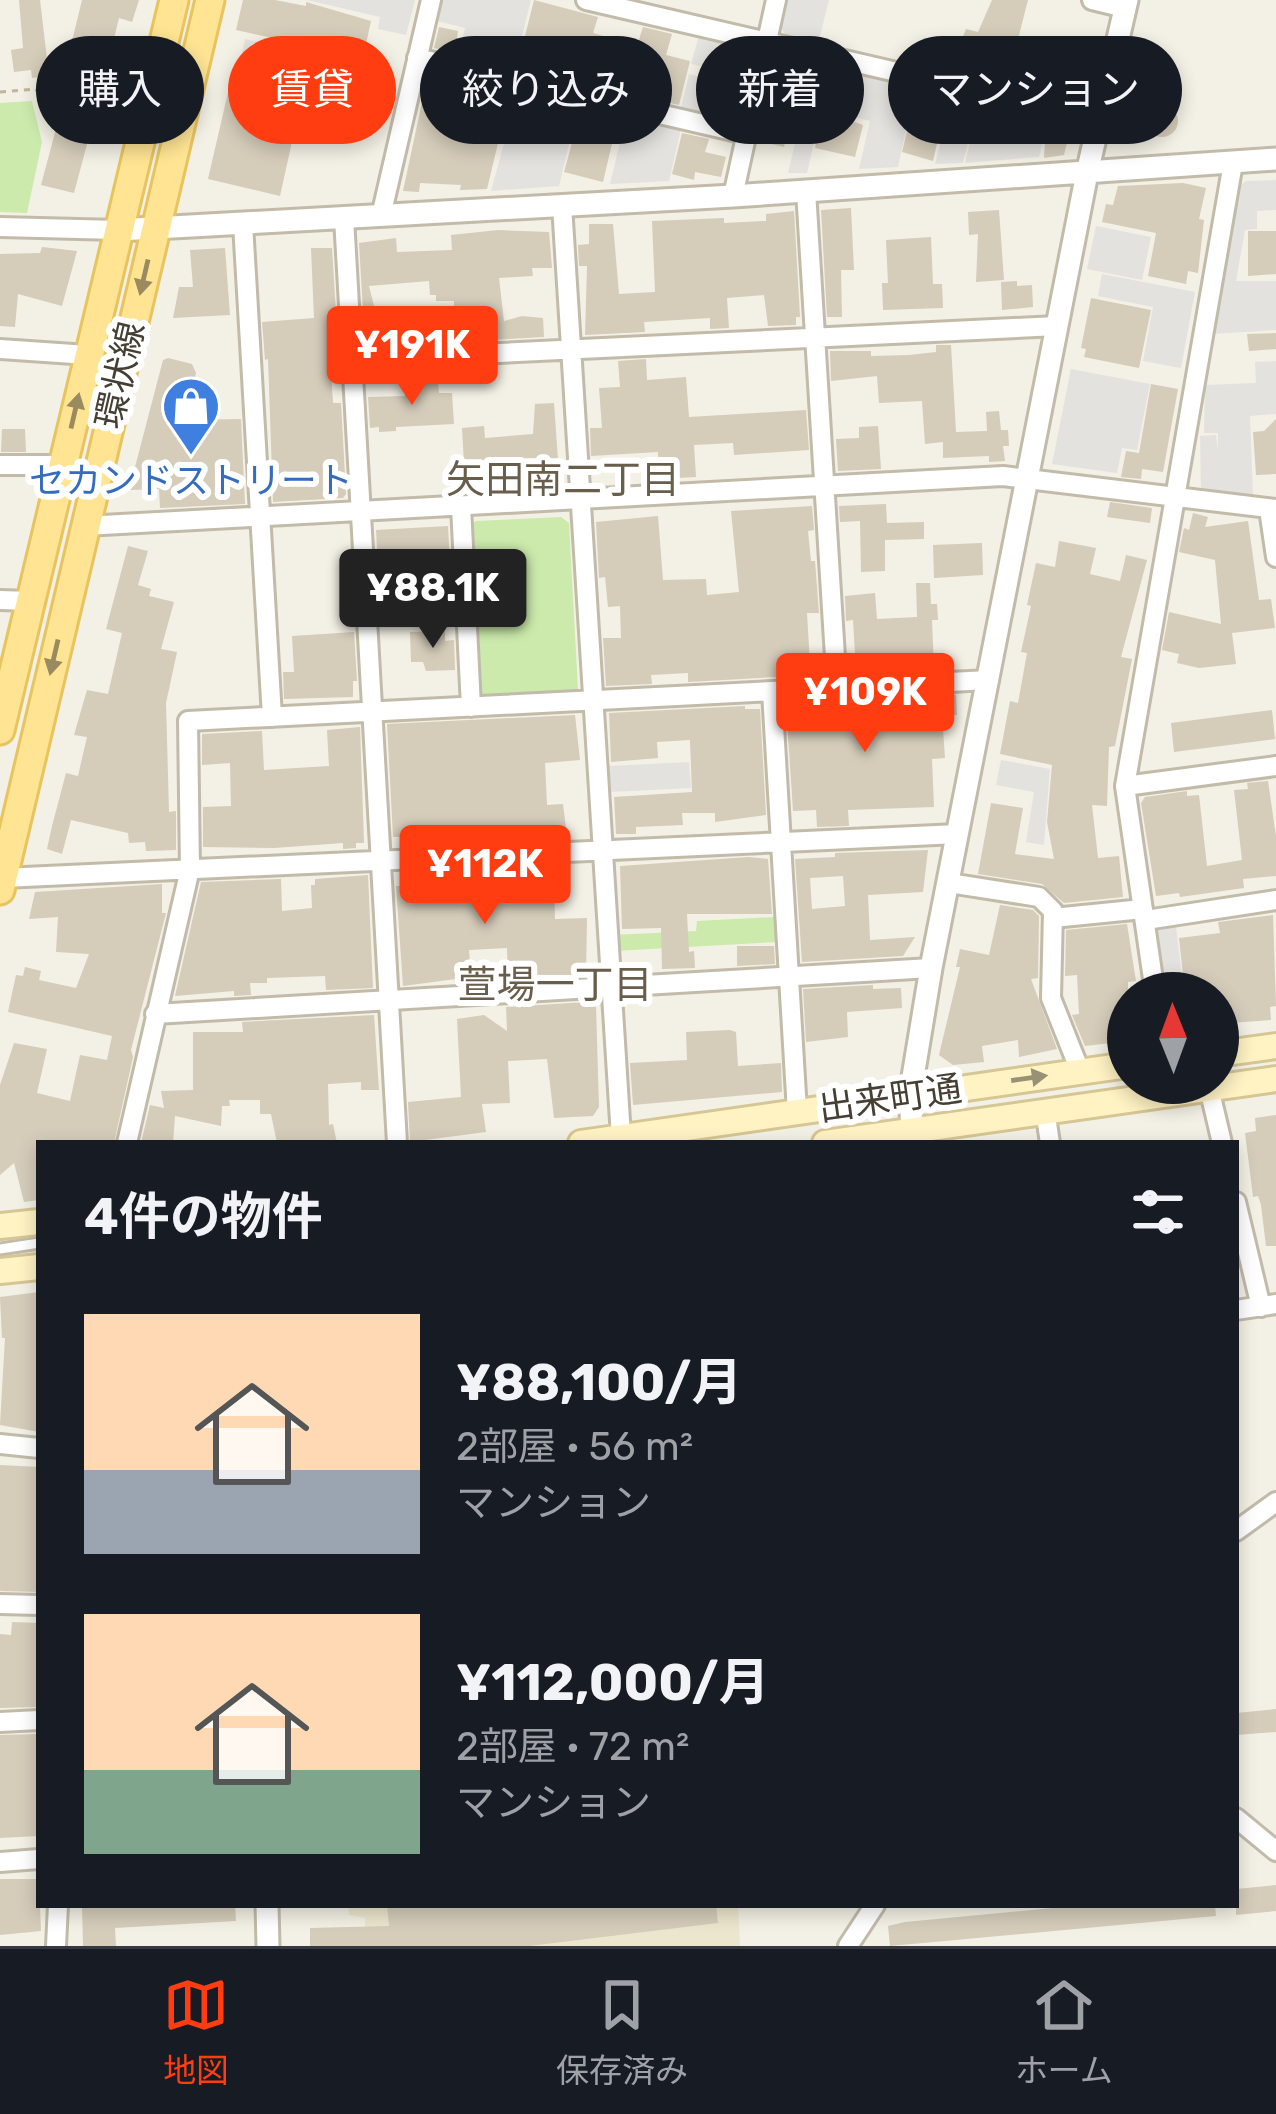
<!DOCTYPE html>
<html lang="ja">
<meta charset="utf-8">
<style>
body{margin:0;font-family:Rubik,"Noto Sans JP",sans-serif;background:#20242c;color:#f1f3f6;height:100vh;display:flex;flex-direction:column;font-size:45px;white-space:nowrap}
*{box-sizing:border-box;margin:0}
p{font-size:39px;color:#9ea1a6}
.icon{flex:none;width:66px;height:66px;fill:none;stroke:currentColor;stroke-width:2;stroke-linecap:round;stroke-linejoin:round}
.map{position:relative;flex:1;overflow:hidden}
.details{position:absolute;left:36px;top:1140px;width:1203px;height:768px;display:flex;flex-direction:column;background:#171b24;border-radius:0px;box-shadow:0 6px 18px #0003}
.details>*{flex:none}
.top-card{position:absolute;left:36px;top:36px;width:1206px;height:108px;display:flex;gap:24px}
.needle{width:78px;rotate:359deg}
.fabs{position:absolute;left:1107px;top:972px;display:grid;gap:24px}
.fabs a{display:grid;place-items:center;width:132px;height:132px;border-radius:50%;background:#171b24;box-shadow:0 6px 18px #0003;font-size:60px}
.price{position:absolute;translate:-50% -102px;padding:0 27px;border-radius:12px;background:#ff3d11;color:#fff;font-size:39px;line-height:78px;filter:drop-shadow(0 3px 6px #0008)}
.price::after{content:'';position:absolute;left:50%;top:72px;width:36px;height:27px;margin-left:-18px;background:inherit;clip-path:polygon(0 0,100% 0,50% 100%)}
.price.active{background:#222;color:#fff}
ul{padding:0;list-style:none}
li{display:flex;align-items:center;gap:36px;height:300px;padding:0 48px}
li span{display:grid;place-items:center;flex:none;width:336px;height:240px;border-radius:0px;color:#555}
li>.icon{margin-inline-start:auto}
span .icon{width:144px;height:144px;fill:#fffc;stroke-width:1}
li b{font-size:51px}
h2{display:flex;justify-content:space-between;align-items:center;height:144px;padding:0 48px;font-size:51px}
.pill{padding:0 42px;border-radius:54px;background:#171b24;box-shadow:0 6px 18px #0003;font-size:42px;line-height:108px}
.pill.active{background:#ff3d11;color:#fff}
.menu{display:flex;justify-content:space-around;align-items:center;height:168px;border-top:3px solid #363941;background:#171b24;font-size:33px;color:#9ea1a6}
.menu a{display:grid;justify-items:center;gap:6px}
.menu .active{color:#ff3d11}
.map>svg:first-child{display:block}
</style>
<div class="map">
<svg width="1276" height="1946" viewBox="0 0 1276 1946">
<rect width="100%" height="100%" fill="#f3f0e5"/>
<!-- education -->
<path fill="#ede6ce" d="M348 1905H738L740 1946H365V1918L349 1915Z"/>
<!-- green -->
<path fill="#cceaac" d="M32 101 42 142 27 213 0 212V103Z
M561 517 569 523 578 690 574 696 484 698 478 692 471 525 476 521Z
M775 917 777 942 614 951 613 935 696 931 697 921Z"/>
<!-- parking -->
<path fill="#e4e2de" d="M307 0H415L406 35 378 29 380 17Z
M441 0H531L521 40 501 36 495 58 460 49 465 28 437 21Z
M786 0H829L818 44 787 37 780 26Z
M699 35 750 47 757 56 750 86 703 75 705 67 691 64Z
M245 39 321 56 318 72 242 54Z
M861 72 916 84 898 167 859 169 870 121 851 116Z
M689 74 748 88 742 119 732 125 680 112Z
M515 87 579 102 559 186 491 191 510 122 507 121Z
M953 95 978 101 963 163 935 164Z
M980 102 1007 108 1002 130 1043 141 1039 157 965 163Z
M626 117 681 129 669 181 610 184Z
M801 117 819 121 807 173H788Z
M1276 180V210L1257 211V229L1245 230 1236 281H1276V330L1211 334 1238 187 1246 181Z
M1096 226 1151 237 1142 280 1087 269Z
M1102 274 1195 292 1181 368 1143 361 1153 307 1098 296Z
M1276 361V414L1250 416 1253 496 1201 490 1200 436 1216 435 1218 451V433H1204L1205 385 1256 383 1255 362Z
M1071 369 1150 384 1137 450 1122 448 1117 473 1052 464Z
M1001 760 1050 769 1044 845 1026 842 1034 792 996 785Z
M689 762 691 788 610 792 609 766Z
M1176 927 1182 976 1162 979 1155 934 1159 929Z"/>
<!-- building -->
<path fill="#d5ccba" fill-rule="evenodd" d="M19 0H40L49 76 32 78 31 70 14 72 11 50 23 48Z
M82 0H139L132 22 119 18 107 67 122 70 110 122 94 118 74 193 41 185 61 110 69 73 64 74Z
M243 0H275L306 6V2L371 21 363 58 236 30Z
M534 0 598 17 593 33 637 46 643 27 672 34 666 55 690 61 679 105 434 48 439 27 458 31 455 51 506 60 508 49 521 52Z
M992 0H1028L1017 43 1023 45 1016 70 1002 67 1000 79 951 66 966 29 978 32Z
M777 67 801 72 784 147 763 142Z
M428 74 510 93 487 189 460 190 461 185 420 183 419 192 403 191Z
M829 74 852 80 844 118 863 125 855 157 815 148Z
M232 75 303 92 280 196 208 179Z
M917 91 947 99 933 161 902 152Z
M1146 121a16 16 0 1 1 32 0a16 16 0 1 1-32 0Z
M581 110 618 118 603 182 564 172Z
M1007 112 1071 126 1064 155 1044 158 1045 140 1004 128Z
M682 133 709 139 705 152 726 157 721 177 695 172 694 180 672 174Z
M1183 183 1206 188 1199 219 1204 220 1198 273 1188 271 1186 284 1148 276 1156 233 1102 222 1106 204 1113 205 1118 186Z
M851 208 854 270H841L842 317H827L821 210Z
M999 210 1004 280 976 282 978 234 969 235 968 212Z
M794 211 800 317H796V325L768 326 764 295 727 298 729 328 710 329V318L644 322 645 332 585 335 587 266H579L578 245 589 244V224H613L619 294 655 292 652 221 724 218V223L766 221V214Z
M498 230 549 232 552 268H532L533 276 499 278 504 321 522 316 543 318 544 337 454 342V301H436V295H430L429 281 369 286 377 318 401 317 403 340 365 345 359 243 396 238 397 252 452 250 451 235Z
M1248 231H1276V274L1248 276Z
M931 237 933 284H942L943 308 883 310 882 283H888L886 240Z
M42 247 77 251 62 306 18 294 15 327 0 326V254L40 253Z
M225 248 230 315 173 318 179 287H193L190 250Z
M311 248H332L338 345 336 353 330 354 333 403H341L346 494 343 498 273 502 268 359 265 360 262 322 314 318Z
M1017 281V286L1032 285 1033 307 1002 310 1001 282Z
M1091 298 1151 310 1139 368 1084 357 1086 349 1081 348Z
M1276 333V349L1249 351 1247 334Z
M936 345H951L956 432 987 431 986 412 999 411 1001 430H1008L1009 446H1003L1005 461 989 462V456L943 458V442L925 444 922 401 879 403 877 376 831 381 830 351H871V356L909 355 936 352Z
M168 358 192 364 196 373 185 420 241 419 245 504 160 508 159 489 129 490 163 360Z
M646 359 647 380 686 377 689 417 806 410 809 450 734 455 733 443 694 445 696 477 659 479 658 452 591 456 590 428H602L599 388 620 387 618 361Z
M438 382 439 393H452L454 424 396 427V431L379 432V427L370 428 368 397 405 396V384Z
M1151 384 1178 389 1163 472 1142 469 1141 479 1121 477 1126 451 1139 453Z
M554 403 559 474 465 481 462 428 484 426 485 438 533 434 535 404Z
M1276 419V474L1256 475 1253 432 1264 431Z
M878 426 881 469 838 471 836 439 859 438V427Z
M2 429H25L26 452H1Z
M1110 502 1152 508 1150 523 1107 517Z
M886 504 887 523 924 522V539L885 540V571L861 572 860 521 840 522 839 506Z
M812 506 814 530 808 531 811 561H815L819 613H807L810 664H797L798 670 776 672 777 677 688 682V673L651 675 652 684 606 686 603 638H621L620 606 608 607 605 577 599 578 596 522 658 516 663 580 706 579 707 595 739 592 731 511Z
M1193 513 1208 517 1205 527 1248 521 1259 600 1271 599 1275 628 1232 633 1236 664 1199 668 1177 663 1179 654 1162 650 1169 612 1221 624 1215 560 1179 552 1184 528 1189 530Z
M448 526 450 563 378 567 376 530Z
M1059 541 1096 548 1090 574 1120 581 1126 555 1147 560 1121 657 1132 659 1115 746 1109 747 1107 806 1092 805 1098 858 1119 856 1123 897 1064 903 1042 884 978 874 991 803 1023 808 1015 854 1054 859 1047 822 1052 765 1000 754 1010 701 1018 703 1027 653 1021 652 1031 606 1027 605 1036 563 1055 567Z
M982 543 983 575 934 578 933 545Z
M128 546 148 551 138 585 151 589 149 596 174 602 161 649 177 652 166 703 169 812 176 811V850L146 851 145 842 129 843 128 833 71 820 62 854 47 849 52 826 66 773 78 776 87 737 74 735 87 690 108 694 122 633 106 629Z
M916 583H930L931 604H937L938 620H932L934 669 850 673 848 655H855L853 620 846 621 845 596 875 593 877 619 917 617Z
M445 631V641L454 640 455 670 426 671 423 662H411L410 632Z
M354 632 357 681H353V697L284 699 283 672H294L292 636Z
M956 695 957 715 946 716V729H943L945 758 932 759 934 807 848 810 849 826 817 827 816 810 793 811 786 706Z
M745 706V709H760L766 815 715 822V813H682L683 825 636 827V834H616L614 797 692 792 690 740 657 742 658 758 611 762 609 713Z
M1272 710 1275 739 1174 752 1171 723Z
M575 715 580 760 545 763 547 805 563 804 566 828 500 829 501 834H471L472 838 451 841V835L393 837 387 724Z
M360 727 364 843H356V848L343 849V843L274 848 203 847V807L231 806 230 763 202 765V734L262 731 264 770 329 766 327 730Z
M1268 781 1276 836V876L1243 879 1244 888 1180 897 1179 893 1156 896 1141 803 1145 797 1187 791V796L1199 795 1207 866 1242 860 1234 790 1248 789 1247 783Z
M928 850 923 892 868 895 870 940 915 937 903 956 802 962 795 859 835 857V853ZM843 876 845 906 812 909 810 878Z
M749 857 768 859 772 914H687L689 952 694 951 695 968 662 969 661 928 622 929 620 866Z
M484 869 498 871 499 881 554 879 555 919 587 918 586 975 508 980 507 948 469 950 471 977 403 986 396 886H408V873Z
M368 875 373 988 326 990 325 976 267 978V983H250L251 995 234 996V991L175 996 201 882 281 879 282 911 312 908 311 885H315V879Z
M162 884V913H166L131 1050 133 1057 114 1143H39V1200L24 1202 14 1163 0 1175V1085L14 1043 47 1049 37 1093 70 1101 80 1055 107 1060 112 1036 8 1012 16 975 23 976 25 967 41 971 39 980 76 988 89 954 56 952 58 917 29 919 35 892Z
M1000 905 1033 910 1039 916 1038 978 1031 979 1057 1049 1019 1057 1018 1040 982 1046 984 1062 953 1065 939 1055 960 967H956L960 949 989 955Z
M1273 915 1276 1006 1270 1007 1271 1020 1218 1024V993H1185L1179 938 1220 933 1218 922Z
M1127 924 1136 981 1128 982V1041L1085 1046 1072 1015 1079 1014 1077 975 1065 976 1066 930Z
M737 946H774L775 964 737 966Z
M873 985V989L901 988 902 1008 847 1012 848 1037 806 1042 803 989Z
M587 1002V1006H596L599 1107 593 1116 554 1118 547 1059 508 1061 510 1103 482 1104 486 1132 410 1142 408 1102 461 1097 457 1019 484 1015 507 1031 506 1007Z
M374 1015 379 1090H361V1082L328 1084 329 1125 333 1124 337 1143H277L271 1114H260V1100H229L230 1106H222L221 1126 175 1116 173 1143H141L150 1105 164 1108 161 1091 193 1090V1032H243L242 1022Z
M730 1030 736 1032 738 1066 781 1063 782 1092 633 1105 630 1063 687 1060 686 1032Z
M1276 1115V1246H1266L1261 1205 1258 1196 1253 1197 1245 1133 1256 1131 1255 1118Z
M39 1292V1432L0 1425 5 1338H2L0 1297Z
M0 1465 39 1467V1592L0 1591Z
M12 1622 39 1623V1707L0 1708V1634L11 1635Z
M1276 1709V1732L1236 1735V1713Z
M39 1734V1836L0 1838V1735Z
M0 1879H39L41 1931 0 1935Z
M1276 1885V1911L1236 1915V1889Z
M82 1905H235L236 1921 115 1928 116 1946H83Z
M387 1905H716L718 1923 529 1946H310V1928L389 1926Z
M1085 1905H1215L1216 1916 890 1946 888 1926 905 1922Z"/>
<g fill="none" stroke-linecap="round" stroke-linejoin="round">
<!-- service casing -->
<g stroke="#c2bbaa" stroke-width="15">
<path id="service" d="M0 1249 39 1243"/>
</g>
<!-- minor casing -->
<g stroke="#c2bbaa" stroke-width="24">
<path id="minor" d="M586 0 1099 119
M1092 0 1125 8
M417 58 746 134
M806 191 837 689
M733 196 776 0
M562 205 621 1137
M381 216 431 0
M344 218 397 1143
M243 224 272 717
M0 227 118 230
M0 349 88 355
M353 360 1057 326
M0 465H63
M461 506 471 707
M1269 509 1276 557
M84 526 1003 476 1276 509
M0 600 30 601
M772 692 797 1112
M1125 786 1276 766
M3 878 958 834
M949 883 1039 897 1053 911 1051 998 1080 1071
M1053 918 1143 909
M1146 920 1276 900
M1155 993 1125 786 1233 163
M155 1014 931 968
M1209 1088 1222 1143
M1045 1110 1050 1143
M127 1143 190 869 188 721 989 680
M1236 1202 1261 1307
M1236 1310 1276 1304
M0 1444 39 1448
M1236 1531 1276 1502
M0 1604 39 1605
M0 1722 39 1720
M1236 1818 1276 1851
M0 1862 39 1859
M56 1946 58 1905
M848 1946 875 1905"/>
</g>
<!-- tertiary casing -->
<g stroke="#c2bbaa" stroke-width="27">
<path id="tertiary" d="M118 230 733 196 1276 159
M912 1129 910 1095 931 968 1087 173 1127 0
M267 1905 268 1946"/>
</g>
<!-- secondary casing -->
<g stroke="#d6c693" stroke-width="30">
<path id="secondary" d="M1218 1054 1276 1046
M581 1143 1128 1065
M825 1143 1276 1079
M0 1226 39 1222
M0 1271 39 1267"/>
</g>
<!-- primary casing -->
<g stroke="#e8c45e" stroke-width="33">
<path id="primary" d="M0 730 174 0
M0 890 210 0"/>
</g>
<!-- path -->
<path stroke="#c2b498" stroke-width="3" stroke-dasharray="6 6" stroke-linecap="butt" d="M0 92 36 89 48 116 117 131"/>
<!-- service -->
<use href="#service" stroke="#fff" stroke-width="9"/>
<!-- minor -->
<use href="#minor" stroke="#fff" stroke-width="18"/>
<!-- tertiary -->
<use href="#tertiary" stroke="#fff" stroke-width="21"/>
<!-- secondary -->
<use href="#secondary" stroke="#fff3c4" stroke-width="24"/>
<!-- primary -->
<use href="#primary" stroke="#ffe493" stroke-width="27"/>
</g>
<!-- one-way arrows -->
<defs><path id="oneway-solid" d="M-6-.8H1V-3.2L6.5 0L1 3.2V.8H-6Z" transform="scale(3)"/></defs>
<g fill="#998a5f">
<use href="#oneway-solid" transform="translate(144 277) rotate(103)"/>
<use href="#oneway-solid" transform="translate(75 411) rotate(-77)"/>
<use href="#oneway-solid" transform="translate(54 657) rotate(103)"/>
</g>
<use fill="#999175" href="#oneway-solid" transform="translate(1029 1078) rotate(-8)"/>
<!-- icons -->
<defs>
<g id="shop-pin" transform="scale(3)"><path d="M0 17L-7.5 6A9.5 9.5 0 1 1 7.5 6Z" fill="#3f7fe0" stroke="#fff"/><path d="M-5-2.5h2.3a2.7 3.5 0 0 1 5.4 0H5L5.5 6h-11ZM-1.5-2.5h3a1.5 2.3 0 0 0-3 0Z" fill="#fff"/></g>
</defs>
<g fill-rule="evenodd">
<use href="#shop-pin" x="191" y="406"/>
</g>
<g text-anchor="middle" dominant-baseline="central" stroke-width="12" stroke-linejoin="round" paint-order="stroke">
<!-- street labels -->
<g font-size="36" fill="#464034" stroke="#fff">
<text transform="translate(120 375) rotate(-77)">環状線</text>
<text transform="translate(890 1098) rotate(-8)">出来町通</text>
</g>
<!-- shop labels -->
<g font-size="36" fill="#366cbe" stroke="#fff">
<text x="191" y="480">セカンドストリート</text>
</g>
<!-- neighbourhood labels -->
<g font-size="39" fill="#695e4b" stroke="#fff">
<text x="563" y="480">矢田南二丁目</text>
<text x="555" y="985">萱場一丁目</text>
</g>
</g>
</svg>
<div class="fabs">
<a><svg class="needle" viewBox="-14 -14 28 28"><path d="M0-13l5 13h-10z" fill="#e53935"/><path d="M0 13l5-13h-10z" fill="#9ea1a6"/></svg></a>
</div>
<b class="price" style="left:412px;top:408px">¥191K</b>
<b class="price active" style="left:433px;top:651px">¥88.1K</b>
<b class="price" style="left:865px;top:755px">¥109K</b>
<b class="price" style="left:485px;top:927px">¥112K</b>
<div class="top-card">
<a class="pill">購入</a>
<a class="pill active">賃貸</a>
<a class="pill">絞り込み</a>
<a class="pill">新着</a>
<a class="pill">マンション</a>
</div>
<section class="details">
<h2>4件の物件<svg class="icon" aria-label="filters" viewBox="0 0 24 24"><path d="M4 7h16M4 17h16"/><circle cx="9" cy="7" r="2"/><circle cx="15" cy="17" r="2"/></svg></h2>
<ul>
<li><span style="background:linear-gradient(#ffd9b3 65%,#9aa5b1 0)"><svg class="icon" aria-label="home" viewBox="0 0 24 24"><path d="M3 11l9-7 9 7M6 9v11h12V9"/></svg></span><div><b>¥88,100/月</b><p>2部屋 · 56 m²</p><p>マンション</p></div></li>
<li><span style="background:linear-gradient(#ffd9b3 65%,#7fa58c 0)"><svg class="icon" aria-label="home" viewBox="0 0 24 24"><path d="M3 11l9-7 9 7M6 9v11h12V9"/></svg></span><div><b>¥112,000/月</b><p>2部屋 · 72 m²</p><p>マンション</p></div></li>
</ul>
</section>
</div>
<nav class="menu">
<a class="active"><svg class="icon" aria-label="map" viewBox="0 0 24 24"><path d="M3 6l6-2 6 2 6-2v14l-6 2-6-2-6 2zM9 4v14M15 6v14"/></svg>地図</a>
<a><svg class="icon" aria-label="saved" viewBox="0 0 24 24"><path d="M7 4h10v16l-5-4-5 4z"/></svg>保存済み</a>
<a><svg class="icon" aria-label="home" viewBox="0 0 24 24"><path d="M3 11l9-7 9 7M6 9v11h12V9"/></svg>ホーム</a>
</nav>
